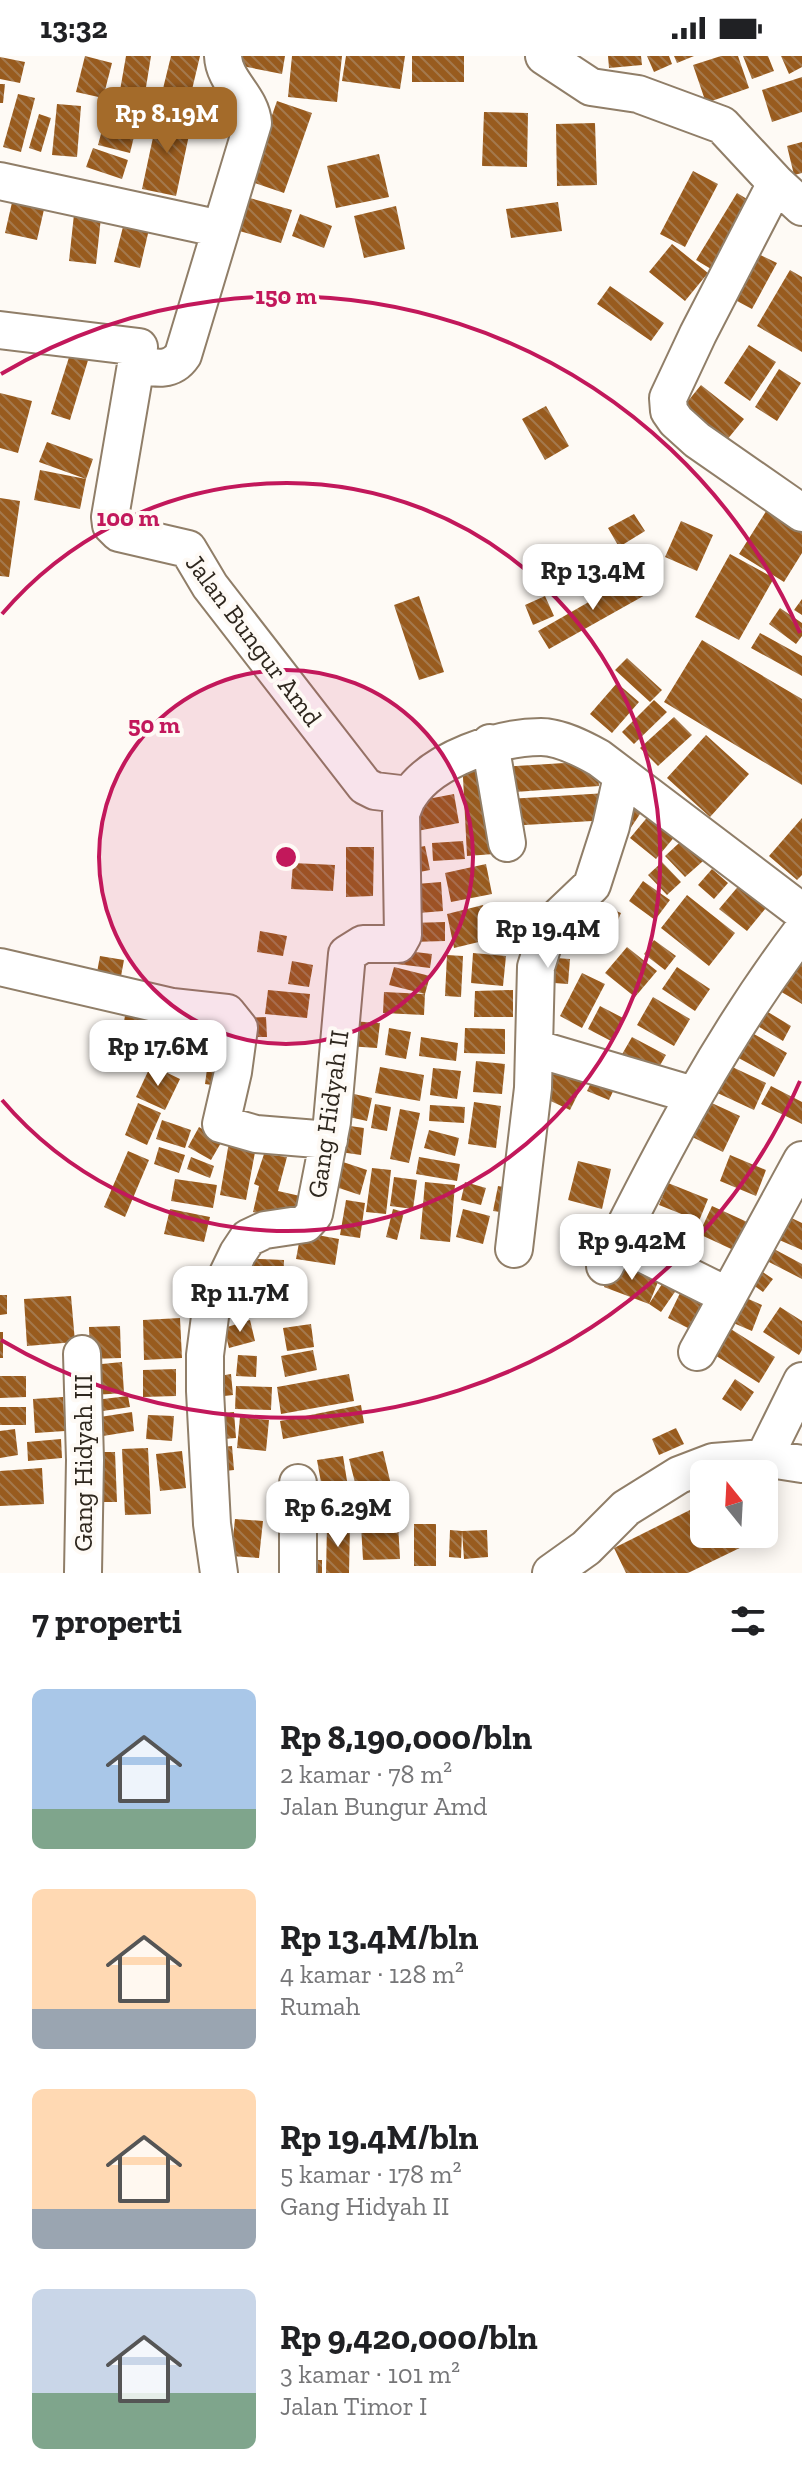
<!DOCTYPE html>
<html lang="id">
<meta charset="utf-8">
<style>
body{margin:0;font-family:"Zilla Slab",serif;background:#f6f6f6;color:#202124;height:100vh;display:flex;flex-direction:column;font-size:30px;white-space:nowrap}
*{box-sizing:border-box;margin:0}
p{font-size:26px;color:#757577}
.icon{flex:none;width:44px;height:44px;fill:none;stroke:currentColor;stroke-width:2;stroke-linecap:round;stroke-linejoin:round}
.map{position:relative;height:1517px;overflow:hidden}
.side{display:flex;flex-direction:column;background:#fff;flex:1}
.side>*{flex:none}
.needle{width:52px;rotate:342deg}
.fabs{position:absolute;left:690px;top:1404px;display:grid;gap:16px}
.fabs a{display:grid;place-items:center;width:88px;height:88px;border-radius:12px;background:#fff;box-shadow:0 4px 20px #0003;font-size:40px}
.price{position:absolute;translate:-50% -68px;padding:0 18px;border-radius:16px;background:#fff;color:#222;font-size:26px;line-height:52px;filter:drop-shadow(0 2px 4px #0008)}
.price::after{content:'';position:absolute;left:50%;top:48px;width:24px;height:18px;margin-left:-12px;background:inherit;clip-path:polygon(0 0,100% 0,50% 100%)}
.price.selected{background:#a46b2a;color:#fff}
ul{padding:0;list-style:none}
li{display:flex;align-items:center;gap:24px;height:200px;padding:0 32px}
li span{display:grid;place-items:center;flex:none;width:224px;height:160px;border-radius:12px;color:#555}
li>.icon{margin-inline-start:auto}
span .icon{width:96px;height:96px;fill:#fffc;stroke-width:1}
li b{font-size:34px}
h2{display:flex;justify-content:space-between;align-items:center;height:96px;padding:0 32px;font-size:34px}
.status{display:flex;justify-content:space-between;align-items:center;height:56px;padding:0 40px;background:#fff;direction:ltr}
.status svg{height:22px;fill:currentColor}
.map>svg:first-child{display:block}
</style>
<div class="status"><b>13:32</b><svg viewBox="0 0 49 12"><path d="M0 12V9h3v3zM5 12V6h3v6zM10 12V3h3v9zM15 12V0h3v12zM26 1h20v11H26zM47 4h2v5h-2z"/></svg></div>
<div class="map">
<svg width="802" height="1517" viewBox="0 0 802 1517">
<defs>
<pattern id="building-back-hatch" width="6" height="6" patternUnits="userSpaceOnUse" patternTransform="scale(2)"><rect width="6" height="6" fill="#985b1e"/><path d="M-1 5l2 2M0 0l6 6M5-1l2 2" fill="none" stroke="#a4794d"/></pattern>
</defs>
<rect width="100%" height="100%" fill="#fefaf5"/>
<!-- building -->
<path fill="url(#building-back-hatch)" d="M85 0 112 7 103 42 76 36Z
M126 0H151L143 50 118 46Z
M171 0H200L186 59 158 53Z
M233 0H285L282 18 232 8Z
M292 0H342L337 46 288 41Z
M346 0H405L400 33 342 25Z
M412 0H464V26H412Z
M608 0H641L642 9 609 12Z
M647 0H669L672 8 654 16Z
M674 0H694L677 7Z
M721 0H738L749 32 706 47 693 9Z
M743 0H768L774 15 752 23Z
M781 0H802V11L789 18Z
M0 1 25 6 20 27 0 23Z
M802 21V56L772 66 762 34Z
M0 28H5L3 47H0Z
M18 38 35 42 21 96 3 91Z
M204 41 238 44 235 73 201 70Z
M277 45 312 57 284 137 249 125Z
M57 48 81 50 77 101 52 99Z
M109 48 140 56 130 97 98 89Z
M484 56 528 57 527 111 482 110Z
M39 58 51 62 41 96 29 92Z
M158 58 192 65 176 140 142 133Z
M595 67 597 129 557 130 556 68Z
M802 86V117L794 119 787 90Z
M93 92 128 104 122 123 86 111Z
M379 98 389 141 336 152 327 110Z
M693 115 718 128 685 191 660 178Z
M16 129 48 136 37 184 5 177Z
M737 137 752 146 711 213 696 204Z
M239 139 292 154 281 187 229 172Z
M558 146 562 175 511 182 506 153Z
M75 149 102 152 96 208 69 205Z
M396 150 405 193 364 202 354 160Z
M300 158 332 170 324 192 292 180Z
M125 163 150 169 140 212 114 206Z
M672 188 708 217 685 245 649 216Z
M746 192 777 207 752 253 722 237Z
M790 214 802 221V296L757 270Z
M610 230 664 267 651 285 597 248Z
M749 289 776 306 750 345 724 327Z
M71 295 89 301 70 364 51 358Z
M779 313 801 327 777 365 755 351Z
M701 329 744 363 722 390 679 356Z
M0 337 32 345 18 397 0 392Z
M546 350 569 390 545 404 522 363Z
M47 386 93 403 86 423 80 453 34 444 40 414 86 423 39 406Z
M0 442 20 445 9 521 0 520Z
M770 449 802 468V497L784 526 739 498Z
M634 458 645 475 619 491 608 472Z
M681 465 713 479 697 515 665 501Z
M605 493 615 519 585 531 575 506Z
M730 498 774 522 739 584 695 561Z
M636 519 647 538 549 593 538 575Z
M419 540 444 616 419 624 394 549Z
M545 540 554 560 533 569 525 549Z
M802 543V559L794 554Z
M780 552 802 567V580L796 588 769 568Z
M760 577 802 600V620L751 592Z
M702 584 802 643V729L664 646Z
M627 602 662 634 650 646 615 614Z
M617 627 639 646 612 677 590 658Z
M654 644 667 656 634 688 622 676Z
M674 661 692 679 658 710 640 692Z
M706 679 749 718 710 761 667 722Z
M489 701 494 798 467 800 462 702Z
M597 705 599 730 500 737 498 711Z
M607 737 609 764 507 770 506 743Z
M454 738 459 767 417 775 412 746Z
M629 738 646 749 628 776 611 764Z
M655 752 681 773 656 803 630 782Z
M802 762V819L797 824 769 800Z
M691 776 711 798 685 821 665 800Z
M463 785 465 803 433 805 432 787Z
M425 790 430 814 409 818 404 794Z
M346 791H374L373 840 346 841Z
M662 806 681 826 667 839 648 819Z
M293 807 335 809 333 835 291 833Z
M486 808 492 838 451 846 445 817Z
M712 813 728 827 714 843 698 829Z
M747 820 774 842 747 875 719 853Z
M643 825 670 844 655 864 629 845Z
M441 826 443 855 407 858 404 829Z
M687 839 735 877 709 910 661 872Z
M586 843 621 857 609 885 574 871Z
M483 849 491 883 454 892 447 858Z
M445 866V885L411 886V867Z
M260 875 287 880 283 900 257 896Z
M654 884 676 900 665 914 644 898Z
M627 891 657 915 635 941 605 917Z
M390 893 432 898 430 912 388 907Z
M802 894V948L778 934Z
M473 897 506 900 503 930 471 927Z
M447 899 463 900 461 941 445 940Z
M100 900 124 904 119 931 95 927Z
M528 900 570 903 568 928 526 925Z
M292 905 313 909 309 931 288 928Z
M394 911 430 920 425 938 389 929Z
M677 911 710 933 695 955 662 933Z
M582 917 605 928 582 972 560 960Z
M268 934 310 938 307 962 265 958Z
M513 934V961H474L475 935Z
M384 936 425 938 424 959 383 957Z
M653 941 690 963 674 990 637 969Z
M127 950 150 954 142 1000 118 995Z
M600 950 625 963 613 986 588 973Z
M763 953 791 970 783 985 754 968Z
M266 961 267 981H242V962Z
M350 965 380 967 377 992 347 990Z
M389 972 411 976 406 1003 385 999Z
M465 972 505 973V998L464 997Z
M747 974 787 997 774 1021 733 999Z
M421 981 458 987 456 1005 419 1000Z
M632 981 666 999 655 1018 621 1000Z
M209 998 229 1000 225 1031 205 1028Z
M602 1004 623 1014 609 1044 587 1035Z
M476 1005 505 1008 502 1038 473 1036Z
M558 1007 587 1020 570 1054 542 1041Z
M724 1007 766 1027 754 1054 711 1034Z
M151 1009 180 1023 165 1054 136 1041Z
M380 1011 424 1019 420 1045 375 1037Z
M433 1012 461 1015 457 1043 430 1039Z
M771 1030 802 1046V1068L761 1048Z
M345 1036 372 1042 367 1065 340 1059Z
M703 1043 740 1060 723 1096 686 1078Z
M474 1046 501 1050 496 1092 468 1088Z
M138 1047 161 1057 147 1089 125 1079Z
M375 1048 391 1051 387 1075 371 1072Z
M430 1049 465 1051 464 1067 429 1065Z
M400 1053 420 1057 409 1107 390 1103Z
M162 1064 191 1074 185 1092 156 1083Z
M336 1068 364 1072 361 1099 333 1095Z
M199 1071 222 1085 211 1104 188 1091Z
M429 1074 459 1082 455 1100 424 1092Z
M229 1086 256 1091 246 1144 220 1139Z
M159 1091 185 1099 179 1117 154 1108Z
M128 1095 149 1104 125 1161 104 1151Z
M264 1098 287 1101 278 1135 300 1140 294 1166 253 1156 259 1130 254 1128Z
M730 1099 766 1114 756 1140 720 1125Z
M191 1101 214 1110 210 1122 187 1113Z
M419 1101 460 1108 457 1125 416 1118Z
M578 1105 611 1113 602 1153 568 1144Z
M343 1106 367 1114 360 1139 336 1131Z
M372 1112 391 1114 386 1158 366 1156Z
M394 1121 417 1124 413 1153 390 1150Z
M175 1123 217 1129 213 1152 171 1145Z
M425 1126 455 1129 450 1186 420 1183Z
M465 1126 486 1132 481 1149 461 1144Z
M668 1127 708 1143 699 1165 659 1149Z
M498 1130 524 1135 519 1159 493 1155Z
M346 1144 365 1147 360 1182 340 1179Z
M712 1150 756 1170 742 1198 699 1178Z
M170 1153 210 1161 204 1186 164 1178Z
M393 1153 404 1156 397 1184 386 1181Z
M463 1153 490 1160 483 1188 456 1181Z
M642 1155 668 1163 659 1191 633 1183Z
M779 1156 802 1167V1194L768 1179Z
M301 1176 339 1183 335 1209 296 1203Z
M669 1177 694 1189 687 1205 662 1193Z
M774 1193 802 1208V1223L767 1205Z
M240 1202 284 1204 283 1237 238 1236Z
M616 1203 660 1221 649 1248 604 1231Z
M751 1208 773 1223 763 1236 742 1221Z
M664 1225 677 1233 661 1256 649 1248Z
M681 1235 704 1245 690 1273 668 1262Z
M735 1237 762 1249 752 1275 724 1263Z
M0 1239H7V1258L0 1259Z
M71 1240 75 1286 27 1290 24 1243Z
M780 1251 802 1265V1294L799 1299 763 1276Z
M180 1262 182 1302 144 1304 143 1264Z
M250 1264 255 1285 229 1292 224 1272Z
M311 1268 314 1291 287 1295 283 1272Z
M120 1270 121 1302 90 1303 89 1271Z
M726 1270 775 1301 759 1327 710 1296Z
M0 1276H3V1302H0Z
M313 1294 317 1314 285 1321 281 1300Z
M238 1299 257 1300 256 1321 236 1320Z
M122 1306 124 1337 94 1339 92 1309Z
M176 1313V1340L143 1341V1314Z
M231 1318 233 1339 207 1342V1322Z
M349 1318 354 1345 281 1358 277 1331Z
M0 1320H26V1341L0 1342Z
M735 1323 754 1336 741 1355 722 1343Z
M236 1330 272 1331 271 1354 235 1353Z
M128 1340 130 1351 96 1356 95 1344Z
M63 1341 65 1375 35 1377 33 1343Z
M361 1349 364 1367 283 1383 280 1365Z
M0 1351H26V1369H0Z
M132 1356 134 1375 103 1380 100 1361Z
M234 1356 236 1382 211 1384 209 1358Z
M148 1359 174 1360 172 1385 146 1383Z
M240 1361 269 1364 266 1395 237 1392Z
M676 1372 684 1388 659 1399 652 1383Z
M15 1373 18 1399 0 1402V1375Z
M61 1383 62 1402 28 1405 27 1386Z
M232 1390 234 1414 216 1416 213 1392Z
M148 1392 151 1458 125 1459 122 1393Z
M182 1395 186 1432 160 1435 156 1398Z
M383 1395 396 1450 363 1458 349 1403Z
M97 1396H115L117 1446H98Z
M343 1400 352 1456 327 1460 317 1404Z
M42 1412 44 1448 0 1450V1415Z
M704 1447V1478H743L748 1488 688 1517H626L614 1492Z
M235 1463 263 1465 259 1502 231 1500Z
M398 1467 400 1503 363 1504 361 1469Z
M414 1468H436V1510H414Z
M327 1469H350L349 1517H326Z
M450 1474 462 1475 461 1502 449 1501Z
M487 1474 488 1501 464 1503 462 1475Z
M301 1504H322V1517H302Z"/>
<g fill="none" stroke-linecap="round" stroke-linejoin="round">
<!-- minor casing -->
<g stroke="#907e68" stroke-width="40">
<path id="minor" d="M544 0 591 31 638 38 722 69 776 127 802 151
M0 125 221 173
M776 127 698 278 668 342 669 355 676 365 697 384 802 457
M0 274 139 291 110 461 111 469 119 477 188 493 210 530 365 730 375 735 409 739
M136 308C154 312 171 317 183 299L253 67C251 41 224 26 223 0
M490 687 507 787
M0 911 172 951 227 957 239 972 233 1016 221 1068 256 1078 329 1084
M534 992 693 1039
M617 1185 728 1240 802 1104
M514 1193 533 1032 536 911 549 870 592 829 611 770 622 720
M605 1210C663 1093 723 979 802 875
M697 1296 728 1240
M82 1298 85 1404 83 1517
M764 1402 802 1325
M298 1427V1517
M219 1517 212 1468 205 1335V1299L211 1253 238 1197 248 1182 265 1174 305 1168 314 1158 332 1066 347 898 363 888H398L403 879 401 757C404 752 405 745 409 740 432 703 500 681 541 681 560 681 583 693 599 702L802 856
M551 1517 586 1492 626 1452 679 1419 713 1406 764 1402 802 1408"/>
</g>
<!-- minor -->
<use href="#minor" stroke="#fff" stroke-width="36"/>
</g>
<!-- distance rings -->
<circle cx="286" cy="801" r="187" fill="#c2185b" fill-opacity=".12"/>
<g fill="none" stroke="#c2185b" stroke-width="4">
<circle cx="286" cy="801" r="187"/>
<path d="M2 558A374 374 0 1 1 2 1044"/>
<path d="M800 1025A561 561 0 0 1 1 1284M1 318A561 561 0 0 1 800 577"/>
</g>
<g text-anchor="middle" dominant-baseline="central" stroke-width="8" stroke-linejoin="round" paint-order="stroke">
<!-- street labels -->
<g font-size="26" fill="#2e271e" stroke="#fefaf5">
<text transform="translate(254 584) rotate(53)">Jalan Bungur Amd</text>
<text transform="translate(328 1058) rotate(-82)">Gang Hidyah II</text>
<text transform="translate(83 1407) rotate(-90)">Gang Hidyah III</text>
</g>
</g>
<circle cx="286" cy="801" r="12" fill="#c2185b" stroke="#fefaf5" stroke-width="4"/>
<g font-size="24" text-anchor="middle" font-weight="bold" fill="#c2185b" stroke="#fefaf5" stroke-width="8" stroke-linejoin="round" paint-order="stroke">
<text x="286" y="248">150 m</text>
<text x="128" y="470">100 m</text>
<text x="154" y="677">50 m</text>
</g>
</svg>
<div class="fabs">
<a><svg class="needle" viewBox="-14 -14 28 28"><path d="M0-13l5 13h-10z" fill="#e53935"/><path d="M0 13l5-13h-10z" fill="#757577"/></svg></a>
</div>
<b class="price selected" style="left:167px;top:99px">Rp 8.19M</b>
<b class="price" style="left:593px;top:556px">Rp 13.4M</b>
<b class="price" style="left:548px;top:914px">Rp 19.4M</b>
<b class="price" style="left:158px;top:1032px">Rp 17.6M</b>
<b class="price" style="left:632px;top:1226px">Rp 9.42M</b>
<b class="price" style="left:240px;top:1278px">Rp 11.7M</b>
<b class="price" style="left:338px;top:1493px">Rp 6.29M</b>
</div>
<section class="side">
<h2>7 properti<svg class="icon" aria-label="filters" viewBox="0 0 24 24"><path d="M4 7h16M4 17h16"/><circle cx="9" cy="7" r="2"/><circle cx="15" cy="17" r="2"/></svg></h2>
<ul>
<li><span style="background:linear-gradient(#a9c7e8 75%,#7fa58c 0)"><svg class="icon" aria-label="home" viewBox="0 0 24 24"><path d="M3 11l9-7 9 7M6 9v11h12V9"/></svg></span><div><b>Rp 8,190,000/bln</b><p>2 kamar · 78 m²</p><p>Jalan Bungur Amd</p></div></li>
<li><span style="background:linear-gradient(#ffd9b3 75%,#9aa5b1 0)"><svg class="icon" aria-label="home" viewBox="0 0 24 24"><path d="M3 11l9-7 9 7M6 9v11h12V9"/></svg></span><div><b>Rp 13.4M/bln</b><p>4 kamar · 128 m²</p><p>Rumah</p></div></li>
<li><span style="background:linear-gradient(#ffd9b3 75%,#9aa5b1 0)"><svg class="icon" aria-label="home" viewBox="0 0 24 24"><path d="M3 11l9-7 9 7M6 9v11h12V9"/></svg></span><div><b>Rp 19.4M/bln</b><p>5 kamar · 178 m²</p><p>Gang Hidyah II</p></div></li>
<li><span style="background:linear-gradient(#c9d6e8 65%,#7fa58c 0)"><svg class="icon" aria-label="home" viewBox="0 0 24 24"><path d="M3 11l9-7 9 7M6 9v11h12V9"/></svg></span><div><b>Rp 9,420,000/bln</b><p>3 kamar · 101 m²</p><p>Jalan Timor I</p></div></li>
</ul>
</section>
